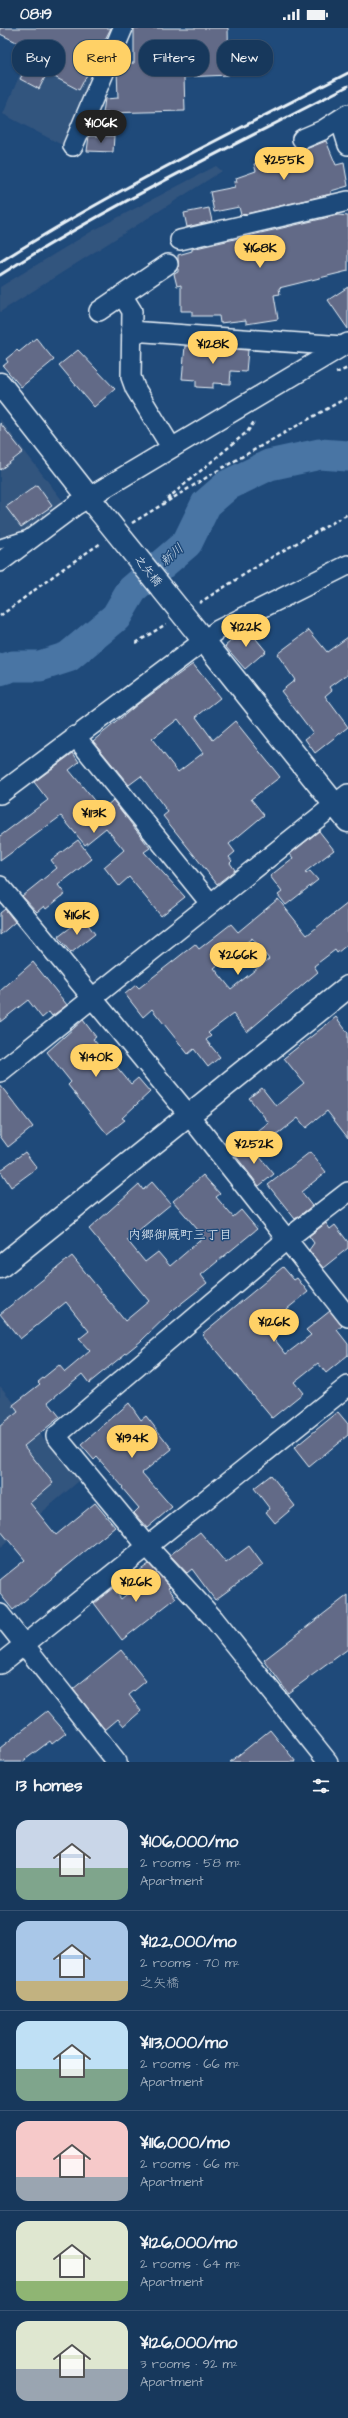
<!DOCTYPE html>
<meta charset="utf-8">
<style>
body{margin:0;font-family:"Architects Daughter","Klee One",sans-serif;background:#244365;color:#f1f3f6;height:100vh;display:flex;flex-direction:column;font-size:15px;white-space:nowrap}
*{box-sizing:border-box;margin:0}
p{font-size:13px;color:#9eacbb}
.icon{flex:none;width:22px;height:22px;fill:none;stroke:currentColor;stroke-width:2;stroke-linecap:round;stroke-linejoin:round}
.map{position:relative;height:1734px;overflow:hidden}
.details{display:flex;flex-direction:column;background:#17385c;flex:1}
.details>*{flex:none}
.banner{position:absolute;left:12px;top:12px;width:324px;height:36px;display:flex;gap:8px}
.price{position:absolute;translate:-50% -34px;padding:0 9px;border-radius:14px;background:#ffd166;color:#111;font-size:13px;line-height:26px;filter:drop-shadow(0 1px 2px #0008)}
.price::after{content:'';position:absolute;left:50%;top:24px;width:12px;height:9px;margin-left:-6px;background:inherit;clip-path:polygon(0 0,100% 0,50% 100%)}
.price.active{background:#222;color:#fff}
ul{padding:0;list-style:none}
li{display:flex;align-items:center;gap:12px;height:100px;padding:0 16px}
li+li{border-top:1px solid #365272}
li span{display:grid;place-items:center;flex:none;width:112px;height:80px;border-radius:12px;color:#555}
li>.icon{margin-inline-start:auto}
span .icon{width:48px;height:48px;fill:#fffc;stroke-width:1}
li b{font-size:17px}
h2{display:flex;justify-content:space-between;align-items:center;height:48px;padding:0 16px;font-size:17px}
.chip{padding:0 14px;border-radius:16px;background:#17385c;box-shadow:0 1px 3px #0004,0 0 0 1px #365272;font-size:14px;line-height:36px}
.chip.active{background:#ffd166;color:#111}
.status{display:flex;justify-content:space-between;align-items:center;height:28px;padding:0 20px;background:#17385c;direction:ltr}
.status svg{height:11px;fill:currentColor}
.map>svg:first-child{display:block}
</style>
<div class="status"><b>08:19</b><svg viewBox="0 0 49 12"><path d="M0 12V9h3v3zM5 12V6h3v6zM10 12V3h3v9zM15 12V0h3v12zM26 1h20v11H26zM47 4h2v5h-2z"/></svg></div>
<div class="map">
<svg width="348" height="1734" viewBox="0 0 348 1734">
<rect width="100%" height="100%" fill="#1f4a7a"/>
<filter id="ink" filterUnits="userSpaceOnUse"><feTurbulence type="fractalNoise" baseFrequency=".025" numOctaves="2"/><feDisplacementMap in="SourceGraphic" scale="8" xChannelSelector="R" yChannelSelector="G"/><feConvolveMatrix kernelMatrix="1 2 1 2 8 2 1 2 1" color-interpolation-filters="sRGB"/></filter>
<g filter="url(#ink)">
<!-- built -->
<path fill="#33547e" d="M40 0H76L109 15 64 118 3 86Z
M216 138 222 143 0 284V259L94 202Z
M0 391 65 476 0 526Z
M0 1358 79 1453 0 1520Z"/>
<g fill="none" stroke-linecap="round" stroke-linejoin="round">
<!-- river -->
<path stroke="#4975a4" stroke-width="31" d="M0 642 13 638H40L68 629 116 589 132 562 187 515 206 476 228 457 269 437 320 426 348 428"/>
</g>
<!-- building -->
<path fill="#626a87" stroke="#e8f1f8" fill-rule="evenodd" d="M0 0H111L79 62 47 45 39 61 20 51 35 23 0 6Z
M134 0H228L229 47 184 49 185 83 103 85 105 71 118 70 117 42 120 36 134 35Z
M89 108H114L113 124 87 123Z
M326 113 336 137 344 135 348 158 331 163V166L241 187 239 179 214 184 210 164 235 159 234 154H237L236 150 256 143 254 136 285 121 286 124 296 120 306 121Z
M209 180 212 193 187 199 184 185Z
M338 187 348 188V243L279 260 280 266 274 267 278 291 246 296V292L220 295 219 288H192V283H181V257L177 258 174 246 178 244V227L192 223V221Z
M348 259V301L328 272Z
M36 310 54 332 21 359 3 338 8 334 6 331 17 322 19 324Z
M185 318 248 322 246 344 231 343 230 356 213 355V360L196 359V352L182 351Z
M78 322 115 361 94 379 59 337Z
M0 395 23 424 0 442Z
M37 457 52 478 21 499 6 479Z
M247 600 266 623 245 641 225 618Z
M309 602 327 624 348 609V646L330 659 332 662 325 668 348 699 315 725 305 711 313 705 281 663 295 652 277 626Z
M193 636 220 670 196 689 213 712 235 693 280 749 251 771 264 787 229 816 235 824 229 829 232 833 230 835 235 842 217 856 163 788 168 784 141 748 129 757 93 713 138 676ZM178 691 203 725 178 744 152 711Z
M73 725 79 734 69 742 102 782 113 772 150 820 144 824 185 869 161 888 129 849 119 858 104 839 124 822 106 800 85 817 61 788 0 833V808L48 772 34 754Z
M319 803 334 822 305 844 306 846 310 843 318 852 286 877 278 867 282 864 270 848 293 830 290 826Z
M78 812 92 831 58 857 65 866 46 881 44 878 37 884 22 868 57 840 51 832Z
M278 871 307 907 348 875V916L337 925 335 922 314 938 318 944 247 1004 233 986 208 1005 211 1008 206 1012 220 1029 208 1039 194 1021 188 1026 152 981 143 989 125 966 136 957 139 960 195 916 199 921 231 896 238 904ZM252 910 269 931 231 961 214 940Z
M5 881 15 894 0 907V885Z
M83 890 95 906 71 925 58 909Z
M33 934 67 977 52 988 49 984 42 990 28 972 0 994V963Z
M336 989 348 1005V1110L327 1083 306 1100 298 1090 263 1118 254 1107 269 1095 249 1070 262 1060 276 1078 304 1055 284 1030Z
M83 992 96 1009 93 1011 131 1056 138 1050 150 1064 122 1090 125 1092 107 1106 68 1057 71 1054 47 1024Z
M0 1057 33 1099 8 1119 0 1108Z
M249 1116 274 1146 259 1158 235 1127Z
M25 1124 37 1140 11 1159 0 1142Z
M310 1124 326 1144 301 1164 312 1178 295 1191 268 1157Z
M203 1147 220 1166 216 1169 233 1189 241 1182 257 1201 201 1247 207 1255 173 1282 141 1313 89 1355 82 1346 48 1374 60 1389 24 1418 53 1455 30 1475 56 1507 95 1475 115 1499 13 1582 0 1566V1552L25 1532 0 1502V1398L18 1384 13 1377 40 1356 38 1354 59 1337 65 1344 90 1323 79 1311 89 1303 66 1274 20 1311 0 1286 72 1228 125 1293 149 1273 89 1201 139 1156 143 1162 152 1154 171 1176 127 1212 145 1234 158 1224 170 1238 204 1209 173 1173Z
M326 1195 330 1201 335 1197 348 1214V1220L323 1240 309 1222 314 1215 309 1208Z
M283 1239 294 1252 297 1250 308 1264 282 1285 285 1289 268 1303 286 1326 311 1307 306 1302 330 1283 342 1298 337 1302 348 1316V1327L326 1345 318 1335 294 1354 303 1365 272 1390 202 1306Z
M129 1375 141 1392 146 1388 172 1421 142 1445 172 1479 147 1500 134 1485 139 1480 122 1460 123 1459 97 1429 94 1432 81 1417Z
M338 1384 348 1396V1407L309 1439 294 1420Z
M271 1447 295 1478 275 1495 266 1484 270 1481 254 1460Z
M200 1504 226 1535 249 1518 263 1537 215 1572 192 1541 187 1545 170 1527Z
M149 1536 170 1559 168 1560 176 1570 122 1612 94 1575 113 1560 121 1571 145 1552 139 1543Z
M348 1567V1621L288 1665 264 1632Z
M121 1622 146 1653 129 1667 141 1683 124 1698 118 1691 105 1702 73 1661Z
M47 1683 66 1705 52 1716 50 1713 22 1734H0V1720Z
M270 1702 296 1734H230Z"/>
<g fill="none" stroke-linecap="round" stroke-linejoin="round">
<!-- service casing -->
<g stroke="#e8f1f8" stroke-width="12">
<path id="service" d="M0 516 25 508"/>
</g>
<!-- minor casing -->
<g stroke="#e8f1f8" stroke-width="22">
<path id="minor" d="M340 91 348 117
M302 111 323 102 348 86
M73 118 123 0
M180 212 348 173
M122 267 132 283 131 349 135 360 171 419
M99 283 168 236
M131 303 343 318
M0 534 76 477 348 315
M75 708 210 875
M0 766 218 602 348 537
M0 858 188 1086 348 1289
M0 1044 348 766
M0 1586 117 1734
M0 1636 348 1358
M328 1734 214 1591 146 1517 56 1408 286 1212 348 1164"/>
</g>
<!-- tertiary casing -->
<g stroke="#e8f1f8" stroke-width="25">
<path id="tertiary" d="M0 356 98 481
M197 604 348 793
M0 1239 348 959"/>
</g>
<!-- path -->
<path stroke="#e8f1f8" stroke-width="2.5" stroke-dasharray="4 3" stroke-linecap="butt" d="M336 345 348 340
M167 471 248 403 255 392
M132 495 222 440 348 369
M199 575 272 529 348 486
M0 588 64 540 101 515
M136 615 166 596"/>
<!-- service -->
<use href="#service" stroke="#1f4a7a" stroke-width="9"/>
<!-- minor -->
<use href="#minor" stroke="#1f4a7a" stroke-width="19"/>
<!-- tertiary -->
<use href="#tertiary" stroke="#1f4a7a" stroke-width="22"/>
<!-- rail -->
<path stroke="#e8f1f8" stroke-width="3" d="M0 234C112 163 231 105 348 45
M0 247C111 176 231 119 348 58"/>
<!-- tertiary-bridge casing -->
<g stroke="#e8f1f8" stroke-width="25" stroke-linecap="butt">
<path id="tertiary-bridge" d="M98 481 197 604"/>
</g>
<!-- tertiary-bridge -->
<use href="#tertiary-bridge" stroke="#1f4a7a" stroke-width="22"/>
</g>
</g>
<g text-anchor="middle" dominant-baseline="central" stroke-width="3" stroke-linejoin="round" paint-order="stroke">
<!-- street labels -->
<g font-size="12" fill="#e8f1f8" stroke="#1f4a7a">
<text transform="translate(148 543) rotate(51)">之矢橋</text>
</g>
<!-- water labels -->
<g font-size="13" font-style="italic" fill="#d0deeb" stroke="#1f4a7a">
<text transform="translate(172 527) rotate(-41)">新川</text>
</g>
<!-- neighbourhood labels -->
<g font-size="13" fill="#e8f1f8" stroke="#1f4a7a">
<text x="180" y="1207">内郷御厩町三丁目</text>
</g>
</g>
</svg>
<b class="price active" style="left:101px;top:116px">¥106K</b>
<b class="price" style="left:284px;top:153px">¥255K</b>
<b class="price" style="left:260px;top:241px">¥168K</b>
<b class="price" style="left:213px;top:337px">¥128K</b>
<b class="price" style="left:246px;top:620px">¥122K</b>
<b class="price" style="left:94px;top:806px">¥113K</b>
<b class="price" style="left:77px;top:908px">¥116K</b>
<b class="price" style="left:238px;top:948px">¥266K</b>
<b class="price" style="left:96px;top:1050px">¥140K</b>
<b class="price" style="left:254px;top:1137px">¥252K</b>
<b class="price" style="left:274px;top:1315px">¥126K</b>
<b class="price" style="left:132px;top:1431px">¥194K</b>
<b class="price" style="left:136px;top:1575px">¥126K</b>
<div class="banner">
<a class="chip">Buy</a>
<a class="chip active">Rent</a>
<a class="chip">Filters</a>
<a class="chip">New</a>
</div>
</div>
<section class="details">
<h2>13 homes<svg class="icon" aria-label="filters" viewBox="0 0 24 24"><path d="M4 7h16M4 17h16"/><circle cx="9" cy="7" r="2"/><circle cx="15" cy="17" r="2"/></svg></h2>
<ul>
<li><span style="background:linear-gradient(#c9d6e8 60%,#7fa58c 0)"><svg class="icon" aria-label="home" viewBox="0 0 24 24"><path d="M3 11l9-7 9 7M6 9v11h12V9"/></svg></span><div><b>¥106,000/mo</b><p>2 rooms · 58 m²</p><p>Apartment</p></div></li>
<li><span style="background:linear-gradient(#a9c7e8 75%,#c2b280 0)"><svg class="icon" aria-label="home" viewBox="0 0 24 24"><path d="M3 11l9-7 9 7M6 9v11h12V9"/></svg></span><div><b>¥122,000/mo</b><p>2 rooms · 70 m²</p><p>之矢橋</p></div></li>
<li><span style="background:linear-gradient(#bfe0f5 60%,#7fa58c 0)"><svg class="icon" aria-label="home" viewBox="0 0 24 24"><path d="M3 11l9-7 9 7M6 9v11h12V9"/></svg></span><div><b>¥113,000/mo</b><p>2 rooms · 66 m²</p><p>Apartment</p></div></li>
<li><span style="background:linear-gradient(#f6c9c9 70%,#9aa5b1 0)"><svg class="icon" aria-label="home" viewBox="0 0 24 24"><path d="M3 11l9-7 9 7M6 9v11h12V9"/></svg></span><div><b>¥116,000/mo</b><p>2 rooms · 66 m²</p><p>Apartment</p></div></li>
<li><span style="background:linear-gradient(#dfe7d0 75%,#8fb573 0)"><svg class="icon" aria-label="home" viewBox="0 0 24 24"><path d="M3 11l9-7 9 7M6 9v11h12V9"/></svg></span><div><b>¥126,000/mo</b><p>2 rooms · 64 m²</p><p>Apartment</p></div></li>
<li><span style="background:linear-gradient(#dfe7d0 60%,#9aa5b1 0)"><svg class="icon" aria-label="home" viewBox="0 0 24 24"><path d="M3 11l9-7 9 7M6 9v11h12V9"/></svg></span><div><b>¥126,000/mo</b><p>3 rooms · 92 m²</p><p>Apartment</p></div></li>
</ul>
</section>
